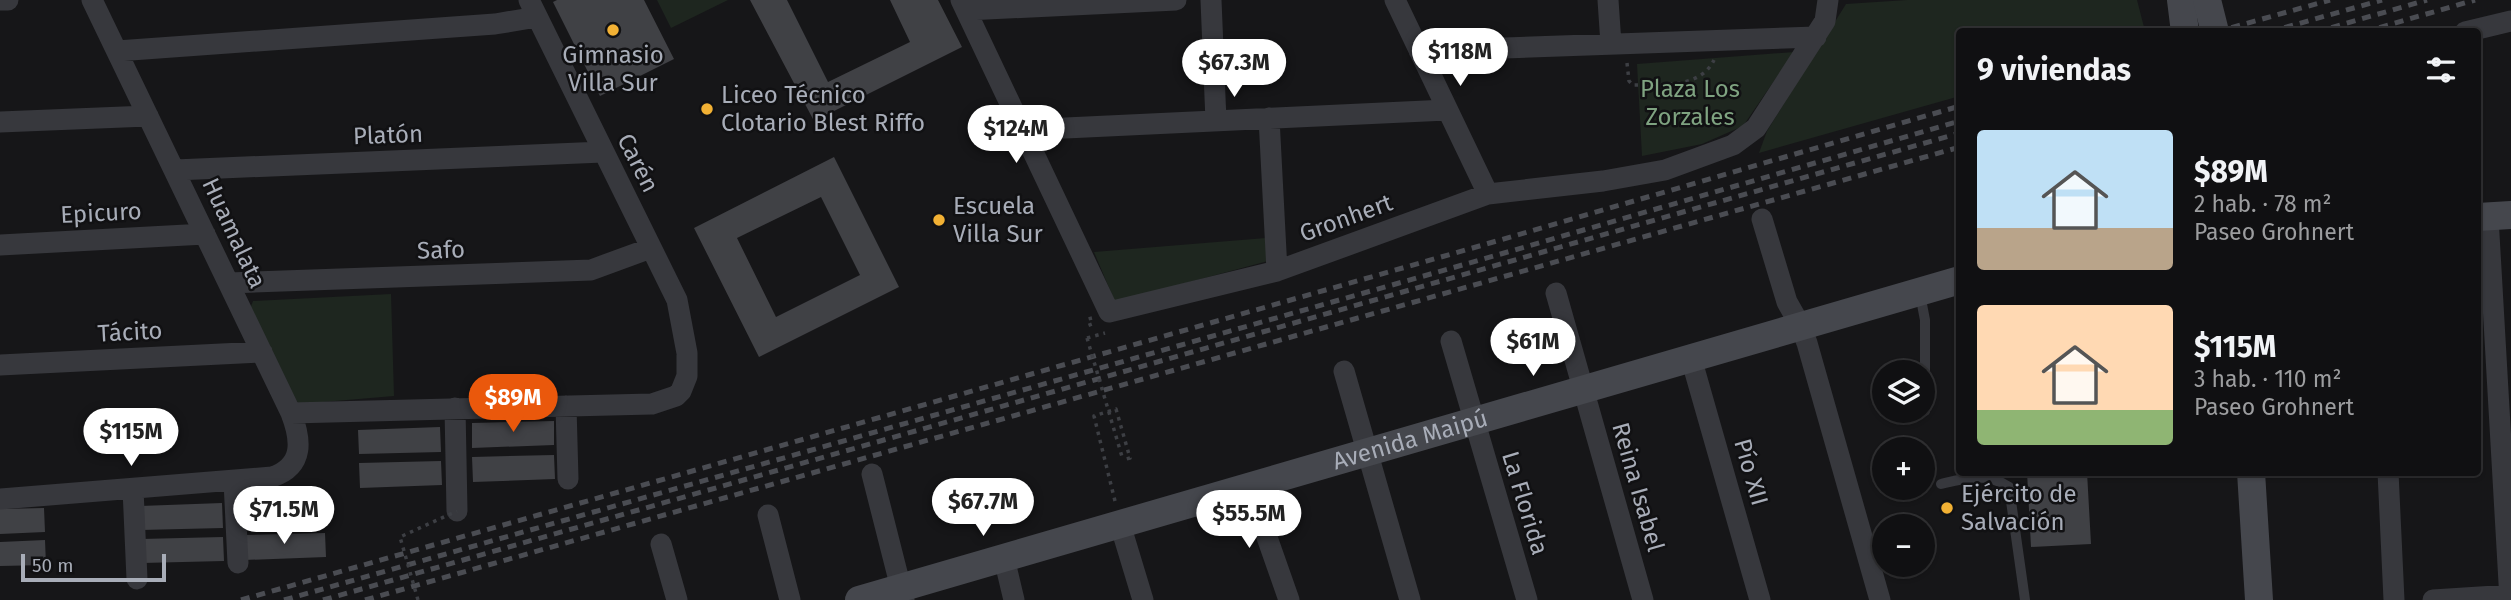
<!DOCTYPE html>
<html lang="es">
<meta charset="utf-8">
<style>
body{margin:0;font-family:"Fira Sans",sans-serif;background:#1e1e20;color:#f1f3f6;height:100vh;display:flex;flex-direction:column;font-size:26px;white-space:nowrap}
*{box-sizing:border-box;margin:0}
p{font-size:23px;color:#9c9d9f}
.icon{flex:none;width:38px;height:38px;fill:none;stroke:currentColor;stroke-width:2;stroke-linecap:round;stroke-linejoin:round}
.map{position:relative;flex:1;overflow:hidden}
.details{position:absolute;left:1956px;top:28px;width:525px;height:448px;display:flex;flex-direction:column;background:#101012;border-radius:7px;box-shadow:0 2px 5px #0004,0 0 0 2px #303032}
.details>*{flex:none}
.controls{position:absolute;left:1872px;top:360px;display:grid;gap:14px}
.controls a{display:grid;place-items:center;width:63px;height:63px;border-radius:50%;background:#101012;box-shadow:0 2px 5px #0004,0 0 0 2px #303032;font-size:35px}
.scale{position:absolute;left:21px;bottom:18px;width:145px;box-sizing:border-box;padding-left:7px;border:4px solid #a8adb8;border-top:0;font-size:19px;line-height:24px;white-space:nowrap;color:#a8adb8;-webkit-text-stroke:5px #111113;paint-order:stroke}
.price{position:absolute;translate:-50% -60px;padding:0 16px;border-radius:24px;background:#fff;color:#222;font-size:23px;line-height:46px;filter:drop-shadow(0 2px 4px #0008)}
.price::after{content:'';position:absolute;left:50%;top:42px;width:21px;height:16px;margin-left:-10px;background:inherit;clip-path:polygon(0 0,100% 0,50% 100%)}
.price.selected{background:#ea580c;color:#fff}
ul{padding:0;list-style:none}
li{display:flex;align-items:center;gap:21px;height:175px;padding:0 21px}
li span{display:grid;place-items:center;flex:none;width:196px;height:140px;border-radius:7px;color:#555}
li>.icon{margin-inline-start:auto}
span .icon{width:84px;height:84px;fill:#fffc;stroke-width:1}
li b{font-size:30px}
h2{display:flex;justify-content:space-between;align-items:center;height:84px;padding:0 21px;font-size:30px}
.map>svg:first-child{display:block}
</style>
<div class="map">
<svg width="2511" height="600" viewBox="0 0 2511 600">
<rect width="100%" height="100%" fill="#161618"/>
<!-- green -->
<path fill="#1e261f" d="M657 0H728L671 28Z
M1907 0H2137L2145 31 1960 32V96L1759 153 1767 131 1846 4Z
M1794 52 1743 126 1702 144 1642 156 1637 64Z
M1266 238 1268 261 1115 302 1094 252Z
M391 294 394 396 300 404 293 398 250 309 253 301Z"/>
<!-- building -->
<path fill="#404145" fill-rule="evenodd" d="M557 0H644L674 59 600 96 553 2Z
M750 0H787L828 82 910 42 890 0H938L962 47 814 121Z
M834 157 899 287 759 357 694 228ZM821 197 860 275 776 317 737 238Z
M554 421V445L472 448V423Z
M440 427 441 452 359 454 358 430Z
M554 455 555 479 473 482 472 457Z
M441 461 442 485 360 488 359 463Z
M2027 472H2087L2091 544 2031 547Z
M323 498 324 522 242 524 241 500Z
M222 503 223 528 141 530 140 506Z
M44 508 45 532 0 534V509Z
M325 533 326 557 244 560 243 535Z
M223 537 224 561 142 563 141 539Z
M45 540 46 565 0 566V542Z"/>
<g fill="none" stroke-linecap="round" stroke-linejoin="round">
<!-- path -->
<path stroke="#3d3f44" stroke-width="3.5" stroke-dasharray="3.5 5" stroke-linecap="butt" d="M1627 63 1629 81 1633 85C1661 84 1700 89 1714 60
M1092 318 1088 319 1091 327 1095 326
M1087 338 1105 333
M1115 501 1094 416 1116 409 1130 458 1123 460"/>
<!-- lane -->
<path stroke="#37383d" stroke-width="10" d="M1920 294 1925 320V411
M1941 484C1966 478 1987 472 2009 487L2025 600"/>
<!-- street -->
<path stroke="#37383d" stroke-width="21" d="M0 0H8
M961 0 1109 312 1277 271 1488 194 1603 181 1665 170 1733 145 1756 128 1825 21 1828 0
M1211 0 1216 121
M1395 0 1488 194
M1608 0 1611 44
M966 10 1176 0
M2465 32 2511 21
M117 51 495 24 537 17
M1419 51 1816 37
M1269 118 1277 271
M0 122 148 116
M1023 130 1447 110
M175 170 603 152
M2488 217 2510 600
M1762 219 1787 302 1800 325 1807 343 1880 600
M0 245 205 234
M229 283 591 270 651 248
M1556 293 1643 600
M1451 341 1527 600
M1691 358 1760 600
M0 365 262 352
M1344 371 1410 600
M566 406 568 479
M455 408 457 511
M291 413 652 404 676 396 681 391 687 376V353L677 300 529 0
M2388 472 2394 600
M872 474 904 600
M234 481 238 563
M1249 486 1289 600
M133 489 137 579
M0 499 272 477C305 466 301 439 291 413L92 0
M768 515 790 600
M1120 524 1143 600
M661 544 677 600
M1004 558 1014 600
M2433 600 2511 595"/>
<!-- secondary -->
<g stroke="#45474d" stroke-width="28">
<path d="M2181 0 2185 32"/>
<path d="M2207 0 2215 32"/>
<path d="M2478 217 2511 215"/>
<path d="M2251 472 2259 600"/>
<path id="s1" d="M859 600 1960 280"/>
</g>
<!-- rail -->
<path stroke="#4a4c52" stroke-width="5" stroke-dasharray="9 7" stroke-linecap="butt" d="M2216 32 2330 0
M2269 32 2382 0
M2316 32 2427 0
M2364 32 2475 0
M241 600 1476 247 1960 106
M284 600 1480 260 1960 121
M323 600 1960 133
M365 600 1960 147"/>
<!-- path-bridge -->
<path stroke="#3d3f44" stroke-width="3.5" stroke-dasharray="3.5 5" stroke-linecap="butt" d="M1087 338 1123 460
M418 600 400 537 457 511"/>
</g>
<!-- markers -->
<g fill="#f2b134" stroke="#111113" stroke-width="2.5">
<circle cx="613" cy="30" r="7"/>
<circle cx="707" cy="109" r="7"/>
<circle cx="939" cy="220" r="7"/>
<circle cx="1947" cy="508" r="7"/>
</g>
<g text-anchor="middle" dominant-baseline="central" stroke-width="5" stroke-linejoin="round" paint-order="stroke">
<!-- poi labels -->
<g font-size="24" fill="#a8adb8" stroke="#111113" text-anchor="start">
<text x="613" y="55" text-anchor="middle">Gimnasio<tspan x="613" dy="28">Villa Sur</tspan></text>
<text x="721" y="95">Liceo Técnico<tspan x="721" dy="28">Clotario Blest Riffo</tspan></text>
<text x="953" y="206">Escuela<tspan x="953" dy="28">Villa Sur</tspan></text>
<text x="1961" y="494">Ejército de<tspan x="1961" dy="28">Salvación</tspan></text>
</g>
<!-- park labels -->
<g font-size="24" fill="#7fa381" stroke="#111113">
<text x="1690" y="89">Plaza Los<tspan x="1690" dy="28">Zorzales</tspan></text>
</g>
<!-- street labels -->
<g font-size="24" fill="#a8adb8" stroke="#111113">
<text transform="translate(388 135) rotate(-2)">Platón</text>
<text transform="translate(638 163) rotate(63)">Carén</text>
<text transform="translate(101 213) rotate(-3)">Epicuro</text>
<text transform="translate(1346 218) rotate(-20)">Gronhert</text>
<text transform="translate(234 233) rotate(65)">Huamalata</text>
<text transform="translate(441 250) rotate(-2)">Safo</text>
<text transform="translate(130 332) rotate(-3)">Tácito</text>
<text stroke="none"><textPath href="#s1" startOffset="574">Avenida Maipú</textPath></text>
<text transform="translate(1751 472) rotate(74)">Pío XII</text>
<text transform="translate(1638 487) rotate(74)">Reina Isabel</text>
<text transform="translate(1525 503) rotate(73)">La Florida</text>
</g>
</g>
</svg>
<div class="controls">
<a><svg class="icon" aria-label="layers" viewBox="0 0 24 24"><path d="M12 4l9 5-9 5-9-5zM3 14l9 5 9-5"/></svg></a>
<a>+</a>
<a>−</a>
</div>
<div class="scale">50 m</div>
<b class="price" style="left:1460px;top:88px">$118M</b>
<b class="price" style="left:1234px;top:99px">$67.3M</b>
<b class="price" style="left:1016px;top:165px">$124M</b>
<b class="price" style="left:1533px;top:378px">$61M</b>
<b class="price selected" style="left:513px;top:434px">$89M</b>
<b class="price" style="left:131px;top:468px">$115M</b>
<b class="price" style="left:983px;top:538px">$67.7M</b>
<b class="price" style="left:284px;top:546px">$71.5M</b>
<b class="price" style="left:1249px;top:550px">$55.5M</b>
<section class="details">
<h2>9 viviendas<svg class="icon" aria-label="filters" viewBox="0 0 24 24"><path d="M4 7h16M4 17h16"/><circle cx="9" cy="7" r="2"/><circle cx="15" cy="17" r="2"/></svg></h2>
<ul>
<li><span style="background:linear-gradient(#bfe0f5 70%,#b9a48a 0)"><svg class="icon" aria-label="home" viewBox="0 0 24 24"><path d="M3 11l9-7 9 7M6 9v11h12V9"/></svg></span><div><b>$89M</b><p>2 hab. · 78 m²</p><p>Paseo Grohnert</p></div></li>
<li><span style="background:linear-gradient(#ffd9b3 75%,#8fb573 0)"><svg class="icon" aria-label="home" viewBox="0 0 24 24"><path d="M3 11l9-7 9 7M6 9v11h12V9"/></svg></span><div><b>$115M</b><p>3 hab. · 110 m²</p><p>Paseo Grohnert</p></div></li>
</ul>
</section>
</div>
